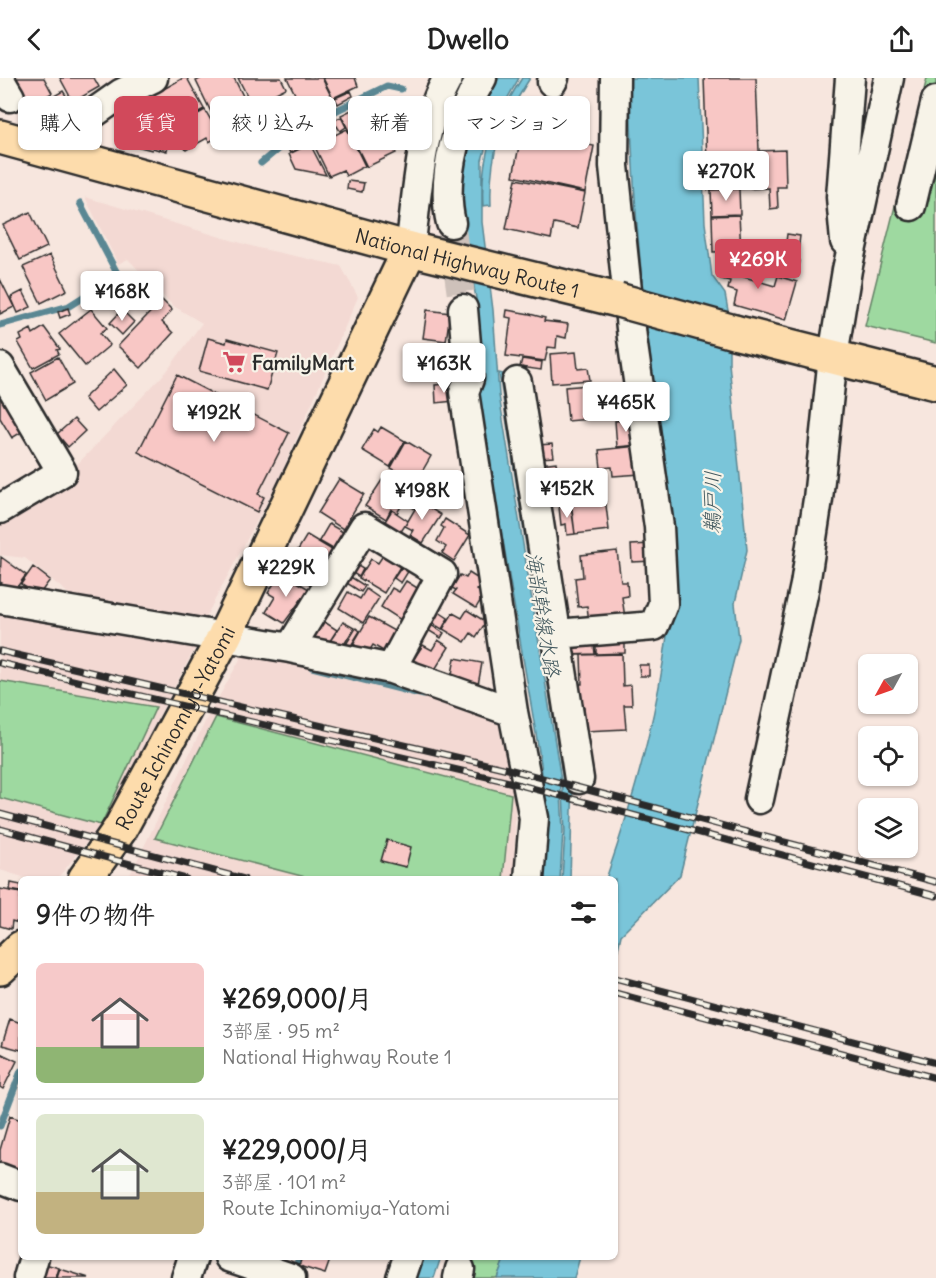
<!DOCTYPE html>
<html lang="ja">
<meta charset="utf-8">
<style>
body{margin:0;font-family:Delius,"Klee One",sans-serif;background:#f2f2f2;color:#222;height:100vh;display:flex;flex-direction:column;font-size:22px;white-space:nowrap}
*{box-sizing:border-box;margin:0}
p{font-size:20px;color:#767676}
.icon{flex:none;width:33px;height:33px;fill:none;stroke:currentColor;stroke-width:2;stroke-linecap:round;stroke-linejoin:round}
.map{position:relative;flex:1;overflow:hidden}
.side{position:absolute;left:18px;top:798px;width:600px;height:384px;display:flex;flex-direction:column;background:#fff;border-radius:9px;box-shadow:0 2px 4px #0004}
.side>*{flex:none}
.hud{position:absolute;left:18px;top:18px;width:600px;height:54px;display:flex;gap:12px}
.needle{width:39px;rotate:230deg}
.fabs{position:absolute;left:858px;top:576px;display:grid;gap:12px}
.fabs a{display:grid;place-items:center;width:60px;height:60px;border-radius:9px;background:#fff;box-shadow:0 2px 4px #0004;font-size:30px}
.price{position:absolute;translate:-50% -51px;padding:0 14px;border-radius:6px;background:#fff;color:#222;font-size:20px;line-height:39px;filter:drop-shadow(0 2px 3px #0008)}
.price::after{content:'';position:absolute;left:50%;top:36px;width:18px;height:14px;margin-left:-9px;background:inherit;clip-path:polygon(0 0,100% 0,50% 100%)}
.price.selected{background:#d1495b;color:#fff}
ul{padding:0;list-style:none}
li{display:flex;align-items:center;gap:18px;height:150px;padding:0 18px}
li+li{border-top:2px solid #e0e0e0}
li span{display:grid;place-items:center;flex:none;width:168px;height:120px;border-radius:9px;color:#555}
li>.icon{margin-inline-start:auto}
span .icon{width:72px;height:72px;fill:#fffc;stroke-width:1}
li b{font-size:26px}
h2{display:flex;justify-content:space-between;align-items:center;height:72px;padding:0 18px;font-size:26px}
.tag{padding:0 21px;border-radius:9px;background:#fff;box-shadow:0 2px 4px #0004;font-size:21px;line-height:54px}
.tag.selected{background:#d1495b;color:#fff}
header{display:flex;justify-content:space-between;align-items:center;height:78px;padding:0 18px;background:#fff;font-size:27px;font-weight:800}
.map>svg:first-child{display:block}
</style>
<header><svg class="icon" aria-label="back" viewBox="0 0 24 24"><path d="M15 5l-7 7 7 7"/></svg>Dwello<svg class="icon" aria-label="share" viewBox="0 0 24 24"><path d="M12 15V3M7 8l5-5 5 5M5 13v7h14v-7"/></svg></header>
<div class="map">
<svg width="936" height="1200" viewBox="0 0 936 1200">
<rect width="100%" height="100%" fill="#f7e6de"/>
<filter id="ink" filterUnits="userSpaceOnUse"><feTurbulence type="fractalNoise" baseFrequency=".0167" numOctaves="2"/><feDisplacementMap in="SourceGraphic" scale="12" xChannelSelector="R" yChannelSelector="G"/><feConvolveMatrix kernelMatrix="1 2 1 2 8 2 1 2 1" color-interpolation-filters="sRGB"/></filter>
<g filter="url(#ink)">
<!-- built -->
<path fill="#f3d9d3" d="M85 119 258 170 341 188 358 219 278 403 201 548 80 525 25 480 0 477V440L68 396 167 293 202 245 172 227 128 181 118 186Z
M0 530 197 566 101 747 57 801H29L0 792Z
M247 569 455 620 507 637 516 674 514 801H128L207 640Z"/>
<!-- green -->
<path fill="#9ed9a0" stroke="#648266" stroke-width="1.5" d="M927 0H936V265L865 248Z
M0 603 156 629 101 747 0 720Z
M216 639 511 716 503 801H313L155 760Z
M454 1179H505L497 1200H466Z"/>
<!-- water -->
<path fill="#7ac5d9" stroke="#5a8793" stroke-width="1.5" d="M499 0H519L492 47 482 82V144L493 232 499 317 560 696 563 753 560 801H544L547 752 541 685 478 316 476 245 479 238 463 144 461 98 474 38Z
M522 0H530C501 46 489 72 491 127L483 128C480 75 494 44 522 0Z
M630 0H699L705 145 712 198 725 216 729 238V285L747 472 735 525 739 561 680 797 621 857 615 885V801H606C639 706 671 588 672 487 672 417 659 346 650 276 639 184 631 92 630 0Z
M499 295 508 297 573 700 570 801H562L565 754 562 696Z
M424 1179H441L434 1200H417Z
M505 1179H580L574 1200H497Z"/>
<g fill="none" stroke-linecap="round" stroke-linejoin="round">
<!-- stream -->
<path stroke="#5a8793" stroke-width="7" d="M261 85 292 59 325 38 387 8 401 11
M0 247 69 228 118 197 80 125
M312 589 424 617
M0 1048 21 993
M296 1190 299 1179"/>
</g>
<!-- building -->
<path fill="#f8c7c5" stroke="#2b2b2b" stroke-width="1.5" d="M14 0H44L52 15 27 29Z
M60 0H94L99 9 73 24Z
M183 0H187L204 31 166 52 148 20Z
M202 0H234L244 20 212 36 196 3Z
M238 0H281L286 10 252 27Z
M287 0H322L333 22 305 36Z
M323 0H355L358 8 333 20Z
M704 0H756L759 73 785 72 786 109H777L778 130 770 131 769 110 708 112Z
M63 13 72 27 57 35 49 21Z
M351 13 353 18 338 26 335 20Z
M370 23 396 75 367 89 341 37Z
M136 29 152 33 148 47 158 50 152 72 120 64 126 41 132 43Z
M205 32 220 58 209 64 207 60 186 72 179 60 172 64 166 54Z
M341 39 346 49 340 53 337 48 331 52 328 45Z
M158 50 164 52 159 72 153 70Z
M347 51 365 88 346 98 343 92 329 98 314 67Z
M522 53 578 61 577 65 594 68 585 114 513 98Z
M305 58 309 66 290 75 286 67Z
M162 60 170 62 167 73 159 71Z
M310 66 326 97 296 91 289 76Z
M516 101 585 115 578 150 554 145 551 161 506 151Z
M348 103 364 105 362 114 347 111Z
M739 111 740 136 712 137 711 112Z
M30 134 47 169 20 182 3 147Z
M739 137 741 173 713 174 712 138Z
M787 156 800 158 797 182 784 180Z
M728 176 749 182 744 199 775 208 778 198 797 204 786 242 734 227 737 214 728 211 730 203 721 201Z
M50 177 67 212 41 225 23 189Z
M790 182 799 183 797 194 788 193Z
M0 201 14 229 0 236Z
M23 213 31 229 18 235 11 219Z
M162 222 172 232 162 244 173 255 141 290 118 268Z
M68 230 70 236 60 240 58 234Z
M91 231 107 250 100 255 110 267 85 288 59 256Z
M122 232 134 244 122 257 110 245Z
M427 232 450 235 446 263 423 260Z
M507 232 530 236 545 240 544 243 568 246 566 260 557 258 556 270 548 269 545 283 506 278 511 240 506 239Z
M44 249 60 271 57 272 59 276 33 290 18 264 22 262 20 257 31 251 33 256Z
M208 260 226 265 227 261 278 275 267 312 199 293Z
M576 274 578 291 588 290 590 302 552 305 550 276Z
M58 279 73 306 46 322 31 294Z
M522 281 542 284 541 292 520 289Z
M114 291 127 307 96 334 84 320Z
M177 297 289 355 258 416 264 419 257 434 138 374Z
M444 306V310L453 309 454 323 436 325 435 307Z
M590 307V313L610 311 612 339 568 343 565 309Z
M4 316 25 352 12 360 0 340V318Z
M74 341 85 353 68 369 57 356Z
M635 341 638 367 617 369 615 343Z
M381 349 405 363 390 389 362 372 374 351 378 354Z
M406 363 431 378 416 404 391 390Z
M552 366 554 379 539 380 537 367Z
M638 368 641 396 613 398 612 389 601 390 599 372Z
M556 384 559 407 544 409 541 386Z
M602 395 609 452 575 456 568 399Z
M339 401 364 416 343 451 318 435Z
M382 402 402 415 405 410 410 414 397 435 391 431 386 441 365 428Z
M414 420 441 437 423 465 410 457 413 452 405 448 415 431 409 427Z
M571 428 575 456 567 457 566 446 561 447 559 429Z
M392 432 408 443 400 455 384 445Z
M445 441 470 457 454 483 442 475 446 469 437 463 444 450 441 448Z
M329 446 343 454 333 471 319 463Z
M307 457 332 472 311 507 293 496 296 489 290 485Z
M652 466 653 483 632 484 631 467Z
M617 473 621 504H627L628 518 622 519 625 540 589 544 587 528 578 529 575 500 583 499 581 477Z
M384 476 401 487 384 515 359 500 371 481 378 485Z
M1 479 26 497 14 513 0 504Z
M353 485 363 491 359 499 348 492Z
M403 487 409 492 401 505 394 500Z
M33 489 50 502 38 518 21 506Z
M469 495 483 504 477 512 484 516 476 530 453 516 456 512 452 510 460 497 466 500Z
M346 496 365 508 361 514 342 502Z
M287 498 309 511 284 545 266 534 275 519 268 515 278 499 284 503Z
M406 503 419 511 404 544 381 529 392 510 399 514Z
M366 511 379 520 363 545 339 530 348 514 360 521Z
M467 532 486 544 476 559 471 555 465 564 443 551 453 535 462 540Z
M439 534 448 540 442 551 432 545Z
M369 539 396 554 385 574 373 567 368 575 353 566Z
M323 543 337 552 326 569 312 561Z
M343 544 354 550 342 570 330 563Z
M431 547 444 555 441 560 428 552Z
M356 550 360 553 349 571 345 568Z
M625 557V575L596 576V558Z
M593 558 595 576 569 577 568 559Z
M438 562 449 569 431 598 411 585 423 567 432 572Z
M622 576 623 608 631 607 632 627H624L626 651 585 653 584 630H579L578 606H582L581 577Z
M455 580 482 585 478 607 451 601Z
M639 587H649V598H640Z
M387 762 411 769 406 789 381 783Z
M11 805 21 807V814L10 812Z
M0 811 21 815 18 845 12 843 11 851 0 848Z
M10 941 21 945V972L2 967Z
M0 975 17 983 3 1011 0 1009Z
M10 1038 21 1042V1093L0 1087V1072Z
M302 1179H331L325 1196 299 1188Z
M42 1185 59 1190 56 1200H38Z
M60 1191 89 1200H57Z"/>
<g fill="none" stroke-linecap="round" stroke-linejoin="round">
<!-- minor-tunnel -->
<path stroke="#cec1ba" stroke-width="28" stroke-dasharray="28 14" stroke-linecap="butt" d="M451 145 463 231"/>
<!-- minor casing -->
<g stroke="#2b2b2b" stroke-width="33">
<path id="minor" d="M0 2 10 19
M552 4 554 0
M44 70 122 15 153 0
M911 128 936 23
M451 145C440 99 458 38 482 0
M845 163 841 119 850 0
M410 171C418 114 419 50 448 0
M463 231 469 301 464 314 513 634 534 740 529 801
M0 289 62 394 0 431
M517 304 579 701
M0 521 290 570 391 591 513 634
M557 556 654 548 663 526 659 449 632 260 614 88 615 0
M290 570 364 449 442 496 391 591
M759 721 805 507 818 421 833 278 847 192 889 0
M0 1100 21 1108
M229 1179 291 1200
M28 1200 34 1179
M186 1200 193 1179
M401 1200 408 1179
M458 1200 460 1191"/>
</g>
<!-- major casing -->
<g stroke="#2b2b2b" stroke-width="38">
<g id="major">
<path id="s1" d="M85 801 120 751 224 559 410 171"/>
<path d="M0 890 21 870"/>
</g>
</g>
<!-- highway casing -->
<g stroke="#2b2b2b" stroke-width="38">
<g id="highway">
<path id="s2" d="M0 59 410 171 618 222"/>
<path d="M734 254 936 305"/>
</g>
</g>
<!-- minor -->
<use href="#minor" stroke="#f7f3e8" stroke-width="28"/>
<!-- major -->
<use href="#major" stroke="#fddcac" stroke-width="33"/>
<!-- highway -->
<use href="#highway" stroke="#fddcac" stroke-width="33"/>
<!-- rail casing -->
<g stroke="#2b2b2b" stroke-width="7">
<path id="rail" d="M0 573 512 692 936 804
M0 585 509 704 936 818
M0 736 244 801
M0 751 186 801
M615 900 936 985
M615 915 936 1000"/>
</g>
<!-- rail -->
<use href="#rail" stroke="#f7f3e8" stroke-width="4.5" stroke-dasharray="14" stroke-linecap="butt"/>
<!-- highway-bridge casing -->
<g stroke="#2b2b2b" stroke-width="38" stroke-linecap="butt">
<path id="highway-bridge" d="M618 222 734 254"/>
</g>
<!-- highway-bridge -->
<use href="#highway-bridge" stroke="#fddcac" stroke-width="33"/>
</g>
</g>
<!-- icons -->
<defs>
<g id="supermarket-bare" transform="scale(1.8)"><path d="M-6-5.5h2.5l.6 2H6L4.5 2H-2.5L-4.4-4H-6ZM-1.5 3.2a1.3 1.3 0 1 0 .1 0ZM3 3.2a1.3 1.3 0 1 0 .1 0Z" fill="#d1495b" stroke="#f7f3e8" stroke-width="2.5" paint-order="stroke"/></g>
</defs>
<g fill-rule="evenodd">
<use href="#supermarket-bare" x="234" y="284"/>
</g>
<g text-anchor="middle" dominant-baseline="central" stroke-width="4.5" stroke-linejoin="round" paint-order="stroke">
<!-- street labels -->
<g font-size="20" fill="#2b2b2b" stroke="#f7f3e8">
<text stroke="none"><textPath href="#s2" startOffset="484">National Highway Route 1</textPath></text>
<text stroke="none"><textPath href="#s1" startOffset="176">Route Ichinomiya-Yatomi</textPath></text>
</g>
<!-- poi labels -->
<g font-size="20" font-weight="bold" fill="#2b2b2b" stroke="#f7f3e8" text-anchor="start">
<text x="252" y="284">FamilyMart</text>
</g>
<!-- water labels -->
<g font-size="21" font-style="italic" fill="#43595f" stroke="#f7f3e8">
<text transform="translate(712 424) rotate(-89)">鵜戸川</text>
<text transform="translate(543 536) rotate(81)">海部幹線水路</text>
</g>
</g>
</svg>
<div class="fabs">
<a><svg class="needle" viewBox="-14 -14 28 28"><path d="M0-13l5 13h-10z" fill="#e53935"/><path d="M0 13l5-13h-10z" fill="#767676"/></svg></a>
<a><svg class="icon" aria-label="locate" viewBox="0 0 24 24"><circle cx="12" cy="12" r="6"/><path d="M12 2v4M12 18v4M2 12h4M18 12h4"/></svg></a>
<a><svg class="icon" aria-label="layers" viewBox="0 0 24 24"><path d="M12 4l9 5-9 5-9-5zM3 14l9 5 9-5"/></svg></a>
</div>
<b class="price" style="left:726px;top:124px">¥270K</b>
<b class="price selected" style="left:758px;top:212px">¥269K</b>
<b class="price" style="left:122px;top:244px">¥168K</b>
<b class="price" style="left:444px;top:316px">¥163K</b>
<b class="price" style="left:626px;top:355px">¥465K</b>
<b class="price" style="left:214px;top:365px">¥192K</b>
<b class="price" style="left:567px;top:441px">¥152K</b>
<b class="price" style="left:422px;top:443px">¥198K</b>
<b class="price" style="left:286px;top:520px">¥229K</b>
<div class="hud">
<a class="tag">購入</a>
<a class="tag selected">賃貸</a>
<a class="tag">絞り込み</a>
<a class="tag">新着</a>
<a class="tag">マンション</a>
</div>
<section class="side">
<h2>9件の物件<svg class="icon" aria-label="filters" viewBox="0 0 24 24"><path d="M4 7h16M4 17h16"/><circle cx="9" cy="7" r="2"/><circle cx="15" cy="17" r="2"/></svg></h2>
<ul>
<li><span style="background:linear-gradient(#f6c9c9 70%,#8fb573 0)"><svg class="icon" aria-label="home" viewBox="0 0 24 24"><path d="M3 11l9-7 9 7M6 9v11h12V9"/></svg></span><div><b>¥269,000/月</b><p>3部屋 · 95 m²</p><p>National Highway Route 1</p></div></li>
<li><span style="background:linear-gradient(#dfe7d0 65%,#c2b280 0)"><svg class="icon" aria-label="home" viewBox="0 0 24 24"><path d="M3 11l9-7 9 7M6 9v11h12V9"/></svg></span><div><b>¥229,000/月</b><p>3部屋 · 101 m²</p><p>Route Ichinomiya-Yatomi</p></div></li>
</ul>
</section>
</div>
